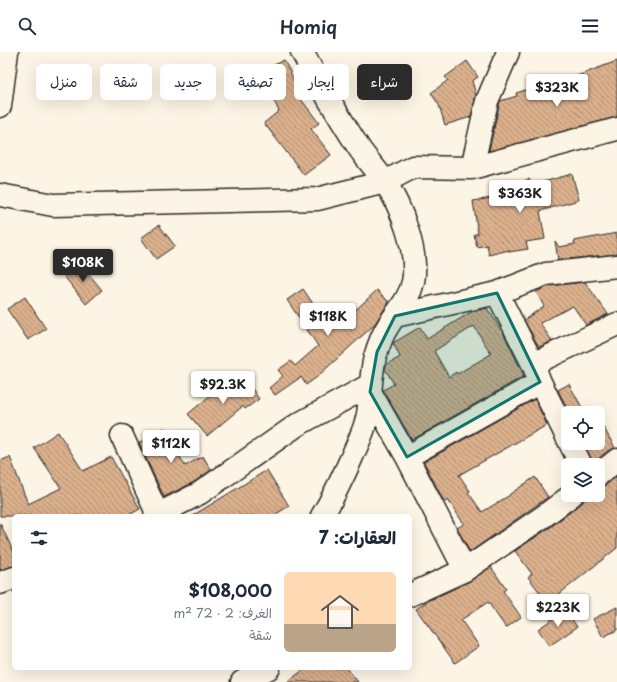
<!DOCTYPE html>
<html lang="ar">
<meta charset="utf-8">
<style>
body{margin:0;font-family:"Playpen Sans","Playpen Sans Arabic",sans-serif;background:#f6f6f7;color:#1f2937;direction:rtl;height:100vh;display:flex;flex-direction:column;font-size:15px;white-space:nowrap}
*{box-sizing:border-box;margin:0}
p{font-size:13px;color:#747a83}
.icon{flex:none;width:22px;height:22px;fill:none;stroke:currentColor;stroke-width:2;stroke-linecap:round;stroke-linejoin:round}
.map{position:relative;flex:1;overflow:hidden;direction:ltr}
.drawer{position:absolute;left:12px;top:462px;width:400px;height:156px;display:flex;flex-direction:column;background:#fff;border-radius:6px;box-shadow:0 4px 16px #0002;direction:rtl}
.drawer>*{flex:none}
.hud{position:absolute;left:12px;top:12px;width:400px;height:36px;direction:rtl;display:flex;gap:8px}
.controls{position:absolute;left:561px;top:354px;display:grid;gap:8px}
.controls a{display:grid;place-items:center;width:44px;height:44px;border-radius:6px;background:#fff;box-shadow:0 4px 16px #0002;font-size:20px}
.price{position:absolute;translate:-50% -34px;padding:0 9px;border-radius:4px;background:#fff;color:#222;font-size:13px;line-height:26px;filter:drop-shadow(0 1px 2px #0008)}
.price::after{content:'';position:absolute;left:50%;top:24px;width:12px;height:9px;margin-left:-6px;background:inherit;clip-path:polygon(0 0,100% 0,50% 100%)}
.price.selected{background:#2b2b2b;color:#fff}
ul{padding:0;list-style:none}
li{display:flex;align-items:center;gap:12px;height:100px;padding:0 16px}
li+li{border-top:1px solid #e0e1e3}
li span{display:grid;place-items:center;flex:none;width:112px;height:80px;border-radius:6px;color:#555}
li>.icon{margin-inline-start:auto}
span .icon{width:48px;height:48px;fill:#fffc;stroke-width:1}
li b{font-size:17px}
h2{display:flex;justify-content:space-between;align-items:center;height:48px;padding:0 16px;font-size:17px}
.tag{padding:0 14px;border-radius:6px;background:#fff;box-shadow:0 4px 16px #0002;font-size:14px;line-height:36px}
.tag.selected{background:#2b2b2b;color:#fff}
header{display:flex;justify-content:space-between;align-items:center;height:52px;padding:0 16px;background:#fff;font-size:18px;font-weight:600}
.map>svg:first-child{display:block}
</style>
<header><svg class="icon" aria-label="menu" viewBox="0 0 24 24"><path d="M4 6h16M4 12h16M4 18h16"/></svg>Homiq<svg class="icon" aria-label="search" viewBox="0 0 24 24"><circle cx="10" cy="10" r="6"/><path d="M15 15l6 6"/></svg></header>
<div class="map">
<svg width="617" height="630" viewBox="0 0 617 630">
<defs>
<pattern id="building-back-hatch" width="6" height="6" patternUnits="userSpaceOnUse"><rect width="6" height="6" fill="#dbb08c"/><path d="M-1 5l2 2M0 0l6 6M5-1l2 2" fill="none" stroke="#b28f73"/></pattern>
</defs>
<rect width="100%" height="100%" fill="#fcf5e5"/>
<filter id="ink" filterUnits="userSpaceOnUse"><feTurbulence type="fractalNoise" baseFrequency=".025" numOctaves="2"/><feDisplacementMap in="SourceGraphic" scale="8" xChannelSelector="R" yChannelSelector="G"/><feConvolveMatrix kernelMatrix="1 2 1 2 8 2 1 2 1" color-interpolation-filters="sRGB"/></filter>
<g filter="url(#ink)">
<!-- building -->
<path fill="url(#building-back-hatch)" stroke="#2b2b2b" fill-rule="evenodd" d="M284 8 298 36 294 38 319 71 311 77 331 103 304 123 264 71 279 59 266 33 276 28 270 15Z
M467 9 478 25 472 29 476 43 471 65 445 73 439 53 431 41 448 28 445 25Z
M617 9V65L489 99 500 49 517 44 516 41 541 33 542 37Z
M572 122 579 148 540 159 545 187 526 190 528 197 509 200V198L489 203 487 193 477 195 474 182H478L473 149 504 144 502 139 529 127 532 133Z
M159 173 175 194 156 207 141 186Z
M617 181V202L558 208 555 189 559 195 575 192 574 189Z
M80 211 102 238 86 252 64 224Z
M585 230 608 262 586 273 573 254 540 271 552 289 539 295 524 268 544 254 536 240 549 234Z
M303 237 332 280 377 238 389 250 374 273 317 325 306 333 301 325 275 343 269 336 283 324 278 318 291 309 295 314 318 294 287 248Z
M25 245 46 277 28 288 7 257Z
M487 256 504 282 524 324 412 388 383 338 394 332 385 317 386 313 400 305 393 291 420 275 427 287 471 260ZM474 274 491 302 457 322 456 320 449 325 434 299Z
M242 322 259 347 245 357 243 354 207 384 188 362 218 337Z
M569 332 585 361H569L558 338Z
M535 347 547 373 459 423 470 439 468 440 482 460 510 443V442L535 425 548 445 470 500 457 476 464 472 448 448 445 450 441 444 424 410Z
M598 365 615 396 609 398 593 411 584 391H598Z
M164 376 185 414 203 404 211 418 194 430 164 445 139 391Z
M58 380 83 419 111 405 140 457 127 464H0V409L10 405 28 452 61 436 34 396Z
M267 418 289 454 273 464H192Z
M617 424V496L548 551 528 525 532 522 515 499 552 474 583 450V449L591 443H598V435L606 433Z
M0 471 14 501V514L0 518Z
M491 515 506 537 503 539 521 565 506 576 488 550 461 568 479 594 455 611 416 557 428 549 470 529Z
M617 555V578L603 585 593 567Z
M566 558 577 575 549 594 538 577Z
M306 616H347L358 630H287Z"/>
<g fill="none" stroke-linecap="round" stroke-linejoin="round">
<!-- minor casing -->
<g stroke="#2b2b2b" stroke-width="25">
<path id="minor" d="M302 0C320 33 339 65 359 96 367 108 377 118 385 130 401 154 419 201 413 230 409 248 397 259 388 274 382 283 378 295 375 305 370 324 371 343 368 362 365 378 357 393 351 407 342 427 333 446 322 464
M0 54 7 0
M472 116 487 49 508 0
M0 143 53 153 317 147 385 130 413 115 472 116 617 77
M497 241 533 312 540 330 568 387
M395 264 497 241 546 222 617 214
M533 312 617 272
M370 340 407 405 465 518
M122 384 158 463
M570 391 581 413
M407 405 540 330
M598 423 617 408
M155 464 200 441 297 373 370 333
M0 531 14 526
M410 543 465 518 544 464 572 443
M242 630 269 616"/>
</g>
<!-- minor -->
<use href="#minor" stroke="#fcf5e5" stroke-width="22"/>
</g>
</g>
<!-- marked area -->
<path fill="#0f766e" fill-opacity="0.2" stroke="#0f766e" stroke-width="3" stroke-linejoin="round" d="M497 241 540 330 407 405 370 340 377 300 395 264Z"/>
</svg>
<div class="controls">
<a><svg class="icon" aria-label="locate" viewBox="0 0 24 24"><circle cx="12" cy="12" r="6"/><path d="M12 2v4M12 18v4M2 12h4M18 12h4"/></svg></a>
<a><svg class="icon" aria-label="layers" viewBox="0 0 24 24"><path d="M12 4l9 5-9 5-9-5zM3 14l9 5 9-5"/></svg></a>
</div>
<b class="price" style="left:557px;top:56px">$323K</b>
<b class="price" style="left:520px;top:162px">$363K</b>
<b class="price selected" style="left:83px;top:231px">$108K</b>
<b class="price" style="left:328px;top:285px">$118K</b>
<b class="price" style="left:223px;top:353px">$92.3K</b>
<b class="price" style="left:171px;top:412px">$112K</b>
<b class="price" style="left:558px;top:576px">$223K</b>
<div class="hud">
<a class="tag selected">شراء</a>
<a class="tag">إيجار</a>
<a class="tag">تصفية</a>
<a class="tag">جديد</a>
<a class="tag">شقة</a>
<a class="tag">منزل</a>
</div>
<section class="drawer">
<h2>العقارات: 7<svg class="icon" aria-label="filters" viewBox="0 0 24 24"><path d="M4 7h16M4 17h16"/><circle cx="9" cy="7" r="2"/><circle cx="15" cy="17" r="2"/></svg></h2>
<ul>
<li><span style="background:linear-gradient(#ffd9b3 65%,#b9a48a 0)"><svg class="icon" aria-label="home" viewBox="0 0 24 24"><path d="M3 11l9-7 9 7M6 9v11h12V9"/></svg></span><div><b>$108,000</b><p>الغرف: 2 · 72 m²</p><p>شقة</p></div></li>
</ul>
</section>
</div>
